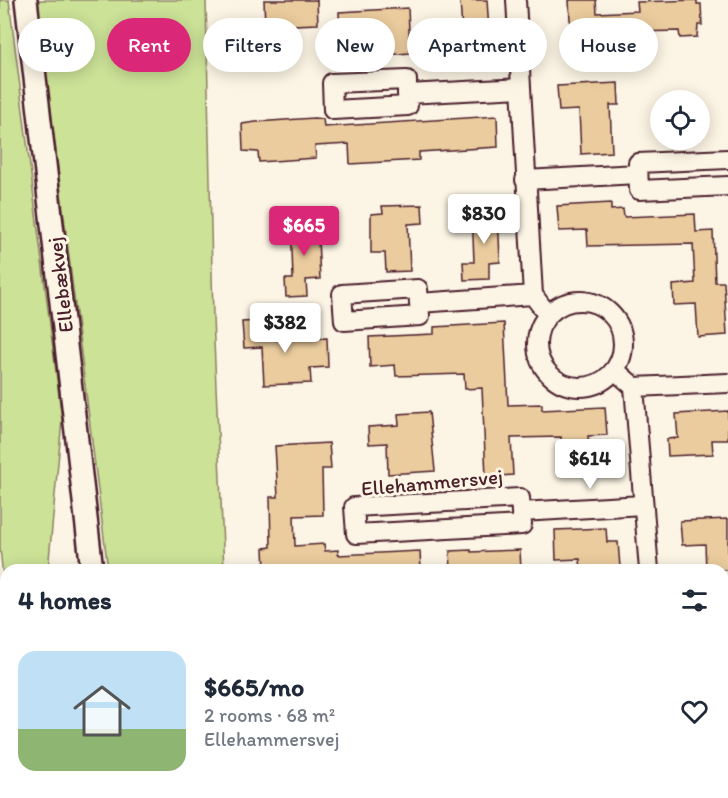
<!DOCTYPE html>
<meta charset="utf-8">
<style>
body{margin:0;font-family:Itim,sans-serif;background:#f6f6f7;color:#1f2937;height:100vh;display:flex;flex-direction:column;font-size:22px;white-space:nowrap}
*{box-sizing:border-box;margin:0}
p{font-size:20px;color:#747a83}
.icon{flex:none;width:33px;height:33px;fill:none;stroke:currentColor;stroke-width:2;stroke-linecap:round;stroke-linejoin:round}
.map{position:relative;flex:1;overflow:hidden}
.sheet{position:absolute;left:0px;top:564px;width:729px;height:234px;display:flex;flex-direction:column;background:#fff;border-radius:18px 18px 0 0;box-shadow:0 3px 15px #0003}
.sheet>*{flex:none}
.hud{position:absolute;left:18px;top:18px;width:693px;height:54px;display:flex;gap:12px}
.controls{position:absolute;left:650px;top:90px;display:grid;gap:12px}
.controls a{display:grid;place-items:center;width:60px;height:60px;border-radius:50%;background:#fff;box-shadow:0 3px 15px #0003;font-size:30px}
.price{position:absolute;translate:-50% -51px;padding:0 14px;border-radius:6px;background:#fff;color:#222;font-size:20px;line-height:39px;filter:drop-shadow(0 2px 3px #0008)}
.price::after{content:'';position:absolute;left:50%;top:36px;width:18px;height:14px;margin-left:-9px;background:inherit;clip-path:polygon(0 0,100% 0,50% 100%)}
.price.on{background:#db2777;color:#fff}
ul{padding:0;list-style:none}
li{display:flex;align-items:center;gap:18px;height:150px;padding:0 18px}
li span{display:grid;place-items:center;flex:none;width:168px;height:120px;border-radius:18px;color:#555}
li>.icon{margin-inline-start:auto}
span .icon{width:72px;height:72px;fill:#fffc;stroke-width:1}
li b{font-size:26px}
h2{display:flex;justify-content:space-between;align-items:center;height:72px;padding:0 18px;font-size:26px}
.tag{padding:0 21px;border-radius:27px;background:#fff;box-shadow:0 3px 15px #0003;font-size:21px;line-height:54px}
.tag.on{background:#db2777;color:#fff}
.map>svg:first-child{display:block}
</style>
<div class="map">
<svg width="728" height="798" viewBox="0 0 728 798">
<rect width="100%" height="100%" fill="#fcf5e5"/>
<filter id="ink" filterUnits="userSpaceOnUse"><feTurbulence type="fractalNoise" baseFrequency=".0167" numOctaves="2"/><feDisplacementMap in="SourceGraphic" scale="12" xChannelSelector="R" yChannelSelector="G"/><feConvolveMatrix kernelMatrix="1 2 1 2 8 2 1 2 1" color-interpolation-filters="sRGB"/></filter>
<g filter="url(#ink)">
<!-- green -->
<path fill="#cce297" stroke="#8b8061" stroke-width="1.5" d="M0 0H9L62 420 48 570H6V603L0 549Z
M37 0H206L213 318 224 570H108Z
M15 792H96V798H15Z
M127 792H233V798H127Z"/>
<!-- building -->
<path fill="#ebcc9e" stroke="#4a1f2b" stroke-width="1.5" d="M264 0H317L318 24 294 25 295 54 266 55Z
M460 0H487L490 47 507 46 508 61 464 63Z
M569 0H596L597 13 638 11 637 2 697 0V4H701L702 25H698L697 37 680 38 679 31 631 32V39L615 40 616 46 595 47V40L571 41Z
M408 8 410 53 347 58 345 37H340L339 12Z
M618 83 619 105H610L612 152 581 154 579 110 559 111 557 86Z
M497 116 498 147 419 152V160L350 164 349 144 315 146 316 158 259 162 258 152 243 151 242 124 256 122 314 118 323 119 324 127Z
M611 203V210L623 209 624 217 695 214 696 232 713 231 715 282H724L727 335 698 337 696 304 674 305 673 285 695 283 693 244 588 246 587 230 559 231 557 206Z
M422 205 423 223 408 224 410 271 386 272 385 253H371V214L383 213 382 206Z
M498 210 500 262 489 263V279L464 280 463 262H474L472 211Z
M317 219 320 279 306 280 307 296 286 297 285 279H293L291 220Z
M274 320 275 340 327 338 328 367 310 368 311 383 264 385 262 347 244 348 242 322Z
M504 323 508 405 542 404V410L605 407 607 435 588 436 589 446 561 448V437L511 438 513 475 486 477 482 388 465 389 464 374 396 376 395 365 370 367 369 337 434 334V327Z
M728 411V440H712L713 454 668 456 667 439 678 438 676 414Z
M429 412 435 471 388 474 387 443 369 444 368 427 399 425 398 414Z
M329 443 331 469H322L323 515 294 516 295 546 324 544 325 551 338 550V555L420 551 421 570H265L264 548 271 547 270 497H278L275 446Z
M728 519V570H706L705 544 682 545 680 521Z
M606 528 607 542H618L620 567H615V570H581L580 559 556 560 555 530Z
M471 550V552L520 550 521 570H451L450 551Z"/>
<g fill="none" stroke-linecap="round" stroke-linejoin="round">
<!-- minor casing -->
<g stroke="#4a1f2b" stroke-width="22">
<path id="minor" d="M516 0 533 295 548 315
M407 94V80L332 83 333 110 408 106 407 94 521 88
M728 159 638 163 639 190 728 186
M525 180 638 174
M537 344a43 43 0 1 1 86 0a43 43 0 1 1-86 0Z
M419 303 418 289 342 294 344 321 420 316 419 303 533 295
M616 371 634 387 649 570
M634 387 728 383
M521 512 520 498 354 507 356 534 522 525 521 512 643 505
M723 596H728
M0 642 6 641
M659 792V798"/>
</g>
<!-- tertiary casing -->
<g stroke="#4a1f2b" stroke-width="26">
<path id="tertiary" d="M26 0 92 570
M111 792 112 798"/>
</g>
<!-- minor -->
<use href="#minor" stroke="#fcf5e5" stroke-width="18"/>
<!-- tertiary -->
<use href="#tertiary" stroke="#fcf5e5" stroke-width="21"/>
</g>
</g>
<g text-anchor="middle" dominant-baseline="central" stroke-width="6" stroke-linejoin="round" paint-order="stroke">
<!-- street labels -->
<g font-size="21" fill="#4a1f2b" stroke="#fcf5e5">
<text transform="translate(60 285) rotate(-97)">Ellebækvej</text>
<text transform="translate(432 482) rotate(-5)">Ellehammersvej</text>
</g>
</g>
</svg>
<div class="controls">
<a><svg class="icon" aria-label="locate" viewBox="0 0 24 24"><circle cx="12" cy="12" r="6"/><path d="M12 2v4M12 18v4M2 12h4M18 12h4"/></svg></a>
</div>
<b class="price" style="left:484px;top:245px">$830</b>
<b class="price on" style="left:304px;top:257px">$665</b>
<b class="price" style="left:285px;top:354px">$382</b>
<b class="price" style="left:590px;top:490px">$614</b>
<div class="hud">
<a class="tag">Buy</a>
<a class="tag on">Rent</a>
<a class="tag">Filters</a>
<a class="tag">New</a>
<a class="tag">Apartment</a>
<a class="tag">House</a>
</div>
<section class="sheet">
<h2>4 homes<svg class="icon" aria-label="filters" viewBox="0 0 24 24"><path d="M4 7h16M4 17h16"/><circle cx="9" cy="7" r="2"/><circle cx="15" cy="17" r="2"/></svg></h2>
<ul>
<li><span style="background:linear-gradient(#bfe0f5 65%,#8fb573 0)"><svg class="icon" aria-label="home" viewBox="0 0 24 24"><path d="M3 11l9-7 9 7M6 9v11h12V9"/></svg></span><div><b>$665/mo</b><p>2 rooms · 68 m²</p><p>Ellehammersvej</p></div><svg class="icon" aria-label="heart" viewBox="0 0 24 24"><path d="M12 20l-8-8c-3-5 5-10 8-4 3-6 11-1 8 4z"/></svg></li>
</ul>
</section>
</div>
